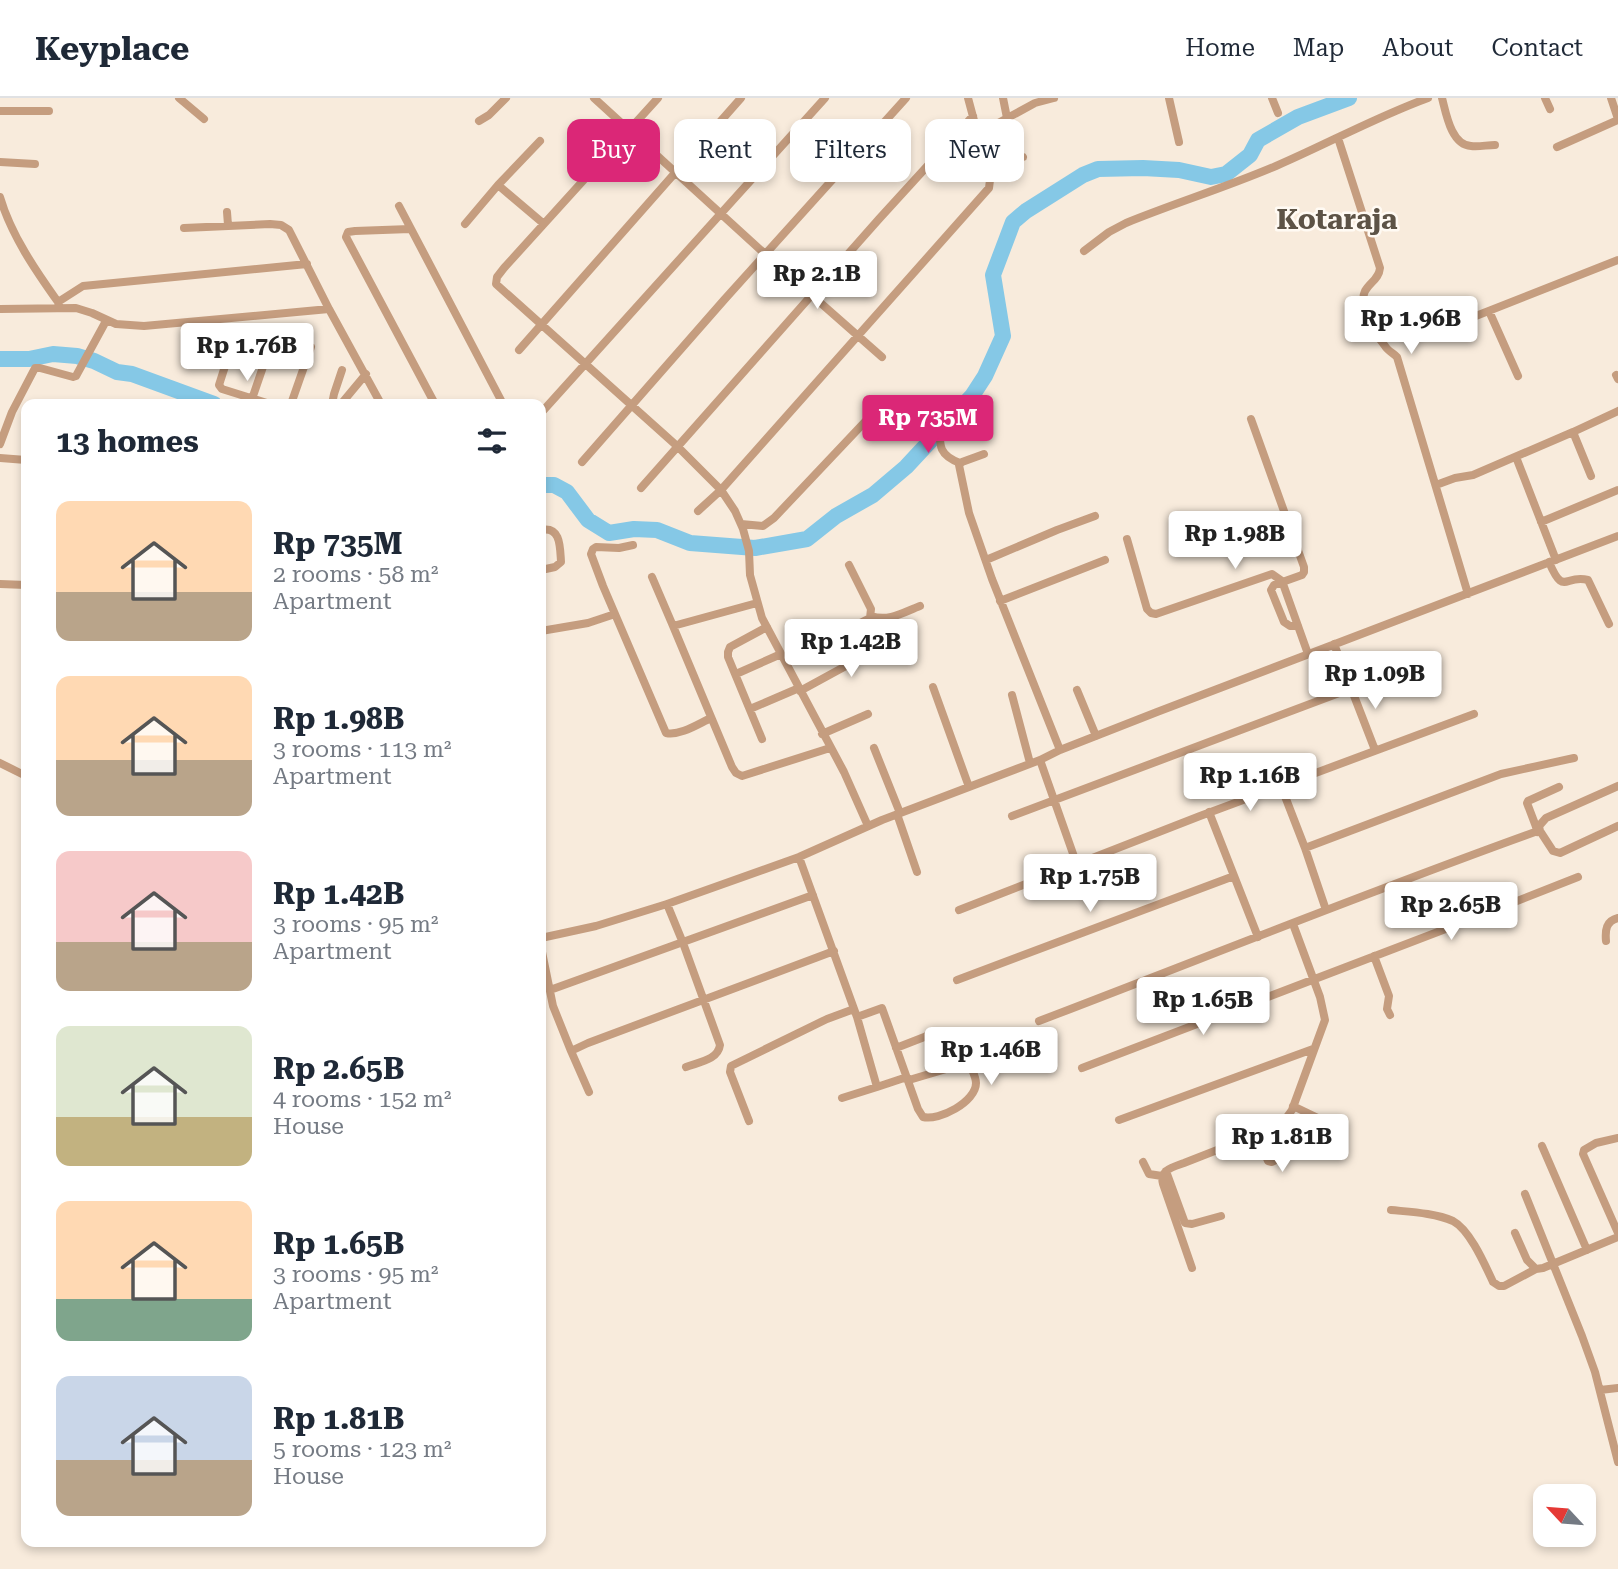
<!DOCTYPE html>
<meta charset="utf-8">
<style>
body{margin:0;font-family:"Roboto Serif",serif;background:#f6f6f7;color:#1f2937;height:100vh;display:flex;flex-direction:column;font-size:26px;white-space:nowrap}
*{box-sizing:border-box;margin:0}
p{font-size:23px;color:#747a83}
.icon{flex:none;width:38px;height:38px;fill:none;stroke:currentColor;stroke-width:2;stroke-linecap:round;stroke-linejoin:round}
.map{position:relative;flex:1;overflow:hidden}
.sheet{position:absolute;left:21px;top:301px;width:525px;height:1148px;display:flex;flex-direction:column;background:#fff;border-radius:14px;box-shadow:0 4px 10px #0003}
.sheet>*{flex:none}
.guide{position:absolute;left:567px;top:21px;width:665px;height:63px;display:flex;gap:14px}
.needle{width:46px;rotate:296deg}
.tools{position:absolute;left:1533px;top:1386px;display:grid;gap:14px}
.tools a{display:grid;place-items:center;width:63px;height:63px;border-radius:14px;background:#fff;box-shadow:0 4px 10px #0003;font-size:35px}
.price{position:absolute;translate:-50% -60px;padding:0 16px;border-radius:7px;background:#fff;color:#222;font-size:23px;line-height:46px;filter:drop-shadow(0 2px 4px #0008)}
.price::after{content:'';position:absolute;left:50%;top:42px;width:21px;height:16px;margin-left:-10px;background:inherit;clip-path:polygon(0 0,100% 0,50% 100%)}
.price.active{background:#db2777;color:#fff}
ul{padding:0;list-style:none}
li{display:flex;align-items:center;gap:21px;height:175px;padding:0 35px}
li span{display:grid;place-items:center;flex:none;width:196px;height:140px;border-radius:14px;color:#555}
li>.icon{margin-inline-start:auto}
span .icon{width:84px;height:84px;fill:#fffc;stroke-width:1}
li b{font-size:30px}
h2{display:flex;justify-content:space-between;align-items:center;height:84px;padding:0 35px;font-size:30px}
.chip{padding:0 24px;border-radius:14px;background:#fff;box-shadow:0 4px 10px #0003;font-size:24px;line-height:63px}
.chip.active{background:#db2777;color:#fff}
header{display:flex;align-items:center;gap:42px;box-sizing:border-box;height:98px;padding:0 35px;background:#fff;border-bottom:2px solid #e0e1e3}
header strong{font-size:33px}
nav{display:flex;gap:38px;margin-inline-start:auto;font-size:24px}
.map>svg:first-child{display:block}
</style>
<header>
<strong>Keyplace</strong>
<nav><a>Home</a><a>Map</a><a>About</a><a>Contact</a></nav>
</header>
<div class="map">
<svg width="1618" height="1471" viewBox="0 0 1618 1471">
<rect width="100%" height="100%" fill="#f8ebdc"/>
<g fill="none" stroke-linecap="round" stroke-linejoin="round">
<!-- river -->
<path stroke="#85c8e6" stroke-width="16" d="M0 261H29L53 256 77 258 94 263 117 274 132 276 214 306
M541 387H554L567 394 588 422 609 435 634 431 657 432 690 445 755 450 807 441 836 418 873 397 906 369 972 298 985 278 1003 238 993 177 1013 124 1026 113 1083 77 1098 71 1143 70 1179 72 1211 79 1226 76 1250 57 1258 42 1298 19 1349 0"/>
<!-- minor -->
<path stroke="#c59d7f" stroke-width="8" d="M179 0 204 21
M594 0 765 156 882 259
M658 0 504 170 497 179 496 186 677 348 721 392 735 413 743 431 749 453 750 477 762 520 844 674 868 728
M1003 0 1007 20
M1169 0 1179 44
M1272 0 1278 15
M1442 0C1446 15 1451 47 1471 48 1479 49 1487 47 1495 47
M1545 0 1550 11
M1611 0 1618 21
M0 13H49
M479 23 489 17 506 0
M978 36 1035 5 1054 0
M1338 40 1380 170C1379 181 1370 184 1365 193 1358 207 1376 237 1385 248 1388 253 1393 255 1397 259L1468 496
M1557 49 1618 22
M0 64 35 66
M987 70 1023 59
M498 87 544 126
M0 99C11 137 36 173 58 204L59 208
M399 108 503 306
M227 114 228 127
M465 126 498 87 540 43
M184 130 270 126 281 127 289 132 329 211 381 306
M410 131 355 133 348 134 346 139 435 306
M1084 153 1109 134 1126 125C1175 105 1227 89 1276 68 1327 46 1376 19 1428 0
M58 204 83 188 307 166
M0 211 76 210 92 215 116 226 144 228 329 211
M1489 213 1518 278
M1453 227 1618 162
M519 252 741 0
M227 262 219 287 222 291 270 306
M1616 277 1618 281
M252 301 265 263
M291 306 311 249
M332 306 334 296 342 272
M341 306 366 276
M541 315 825 0
M1251 321 1304 469V474L1302 477 1274 487 1271 492 1284 524 1290 528H1298
M940 322C940 345 936 356 960 365
M1573 334 1591 378
M0 346 12 314 35 270H40L73 279 76 278 106 223
M984 356 962 364 959 367 969 415 992 481 1060 652
M1516 359 1556 462
M0 360 26 362
M582 364 724 202 906 0
M1436 387 1455 380 1473 377 1573 334 1618 313
M641 390 879 121 973 18
M698 413 721 392 989 90 990 82 968 0
M1541 424 1618 392
M741 426 763 428 774 420 878 310
M541 432C561 428 560 449 561 464L555 469 541 472
M1127 441 1147 511 1151 515 1156 516 1272 476 1282 483 1308 556
M633 447 619 450 596 449 593 451 591 456 603 488 666 635C680 638 698 626 711 620
M986 462 1057 432 1095 418
M1549 464C1564 499 1564 476 1588 482L1609 526
M652 479 673 528
M0 486 26 487
M1000 503 1105 462
M757 505 673 528 732 669 736 675 742 678 830 650
M871 518C889 524 904 514 920 508
M541 533 588 525 615 516
M1334 546 1375 652
M785 563 870 520 871 511 849 467
M736 576 781 556
M933 589 969 689
M1077 592 1096 638
M800 593 888 545
M1012 597 1030 665
M750 611 799 590
M822 636 868 616
M762 641 728 559V554L730 549 767 529
M874 650 900 715
M1040 662 1077 767
M0 665 26 678
M1281 688 1305 750 1326 812
M1209 714 1258 839
M897 716 917 774
M1012 718 1419 565
M1540 733 1539 728 1546 720 1618 688
M1538 734 1527 705 1528 703 1559 689
M1305 750 1501 676 1574 660
M799 759 857 919 877 989 907 979
M667 806 683 845 720 947C718 962 699 964 686 969
M959 812 1200 718 1474 616
M541 840 596 828 667 806 799 759 882 722 1040 662 1060 652 1157 614 1618 438
M1606 843C1605 832 1606 823 1618 820
M541 849 553 908 571 953 588 945 834 853
M1374 858 1389 898 1387 911 1390 917
M957 882 1234 778
M550 892 813 797
M857 919 882 910 918 1011 923 1019C939 1023 976 1004 976 985 976 980 973 974 971 969L963 966 909 982
M1039 923C1204 860 1368 794 1535 734L1540 733 1553 753 1560 755 1618 728
M896 950 932 936
M571 953 589 994
M1082 970 1456 827 1578 779
M842 1000 877 989
M1293 1008 1320 1021
M1119 1022 1313 951
M749 1023 730 974 731 968 827 921 854 911
M1257 1037 1268 1063 1272 1064 1306 1047 1318 1032
M1618 1040 1596 1045 1584 1052 1583 1056 1618 1135
M1542 1048 1587 1152
M1143 1064 1149 1076 1162 1078
M1166 1073 1185 1125 1192 1126 1221 1118
M1525 1096 1582 1238 1595 1274 1618 1364
M1391 1112C1411 1114 1435 1115 1453 1123 1470 1132 1485 1167 1493 1184L1499 1188H1504L1536 1171
M1515 1135 1527 1162 1536 1171 1543 1170 1618 1139
M1192 1170 1163 1086C1159 1072 1173 1069 1184 1065L1281 1027 1292 1012 1325 922 1320 899 1293 826
M1600 1292 1618 1290"/>
</g>
<g text-anchor="middle" dominant-baseline="central" stroke-width="5" stroke-linejoin="round" paint-order="stroke">
<!-- district labels -->
<g font-size="28" font-weight="bold" fill="#5d5346" stroke="#fffaf3">
<text x="1337" y="121">Kotaraja</text>
</g>
</g>
</svg>
<div class="tools">
<a><svg class="needle" viewBox="-14 -14 28 28"><path d="M0-13l5 13h-10z" fill="#e53935"/><path d="M0 13l5-13h-10z" fill="#747a83"/></svg></a>
</div>
<b class="price" style="left:817px;top:213px">Rp 2.1B</b>
<b class="price" style="left:1411px;top:258px">Rp 1.96B</b>
<b class="price" style="left:247px;top:285px">Rp 1.76B</b>
<b class="price active" style="left:928px;top:357px">Rp 735M</b>
<b class="price" style="left:1235px;top:473px">Rp 1.98B</b>
<b class="price" style="left:851px;top:581px">Rp 1.42B</b>
<b class="price" style="left:1375px;top:613px">Rp 1.09B</b>
<b class="price" style="left:1250px;top:715px">Rp 1.16B</b>
<b class="price" style="left:1090px;top:816px">Rp 1.75B</b>
<b class="price" style="left:1451px;top:844px">Rp 2.65B</b>
<b class="price" style="left:1203px;top:939px">Rp 1.65B</b>
<b class="price" style="left:991px;top:989px">Rp 1.46B</b>
<b class="price" style="left:1282px;top:1076px">Rp 1.81B</b>
<div class="guide">
<a class="chip active">Buy</a>
<a class="chip">Rent</a>
<a class="chip">Filters</a>
<a class="chip">New</a>
</div>
<section class="sheet">
<h2>13 homes<svg class="icon" aria-label="filters" viewBox="0 0 24 24"><path d="M4 7h16M4 17h16"/><circle cx="9" cy="7" r="2"/><circle cx="15" cy="17" r="2"/></svg></h2>
<ul>
<li><span style="background:linear-gradient(#ffd9b3 65%,#b9a48a 0)"><svg class="icon" aria-label="home" viewBox="0 0 24 24"><path d="M3 11l9-7 9 7M6 9v11h12V9"/></svg></span><div><b>Rp 735M</b><p>2 rooms · 58 m²</p><p>Apartment</p></div></li>
<li><span style="background:linear-gradient(#ffd9b3 60%,#b9a48a 0)"><svg class="icon" aria-label="home" viewBox="0 0 24 24"><path d="M3 11l9-7 9 7M6 9v11h12V9"/></svg></span><div><b>Rp 1.98B</b><p>3 rooms · 113 m²</p><p>Apartment</p></div></li>
<li><span style="background:linear-gradient(#f6c9c9 65%,#b9a48a 0)"><svg class="icon" aria-label="home" viewBox="0 0 24 24"><path d="M3 11l9-7 9 7M6 9v11h12V9"/></svg></span><div><b>Rp 1.42B</b><p>3 rooms · 95 m²</p><p>Apartment</p></div></li>
<li><span style="background:linear-gradient(#dfe7d0 65%,#c2b280 0)"><svg class="icon" aria-label="home" viewBox="0 0 24 24"><path d="M3 11l9-7 9 7M6 9v11h12V9"/></svg></span><div><b>Rp 2.65B</b><p>4 rooms · 152 m²</p><p>House</p></div></li>
<li><span style="background:linear-gradient(#ffd9b3 70%,#7fa58c 0)"><svg class="icon" aria-label="home" viewBox="0 0 24 24"><path d="M3 11l9-7 9 7M6 9v11h12V9"/></svg></span><div><b>Rp 1.65B</b><p>3 rooms · 95 m²</p><p>Apartment</p></div></li>
<li><span style="background:linear-gradient(#c9d6e8 60%,#b9a48a 0)"><svg class="icon" aria-label="home" viewBox="0 0 24 24"><path d="M3 11l9-7 9 7M6 9v11h12V9"/></svg></span><div><b>Rp 1.81B</b><p>5 rooms · 123 m²</p><p>House</p></div></li>
</ul>
</section>
</div>
